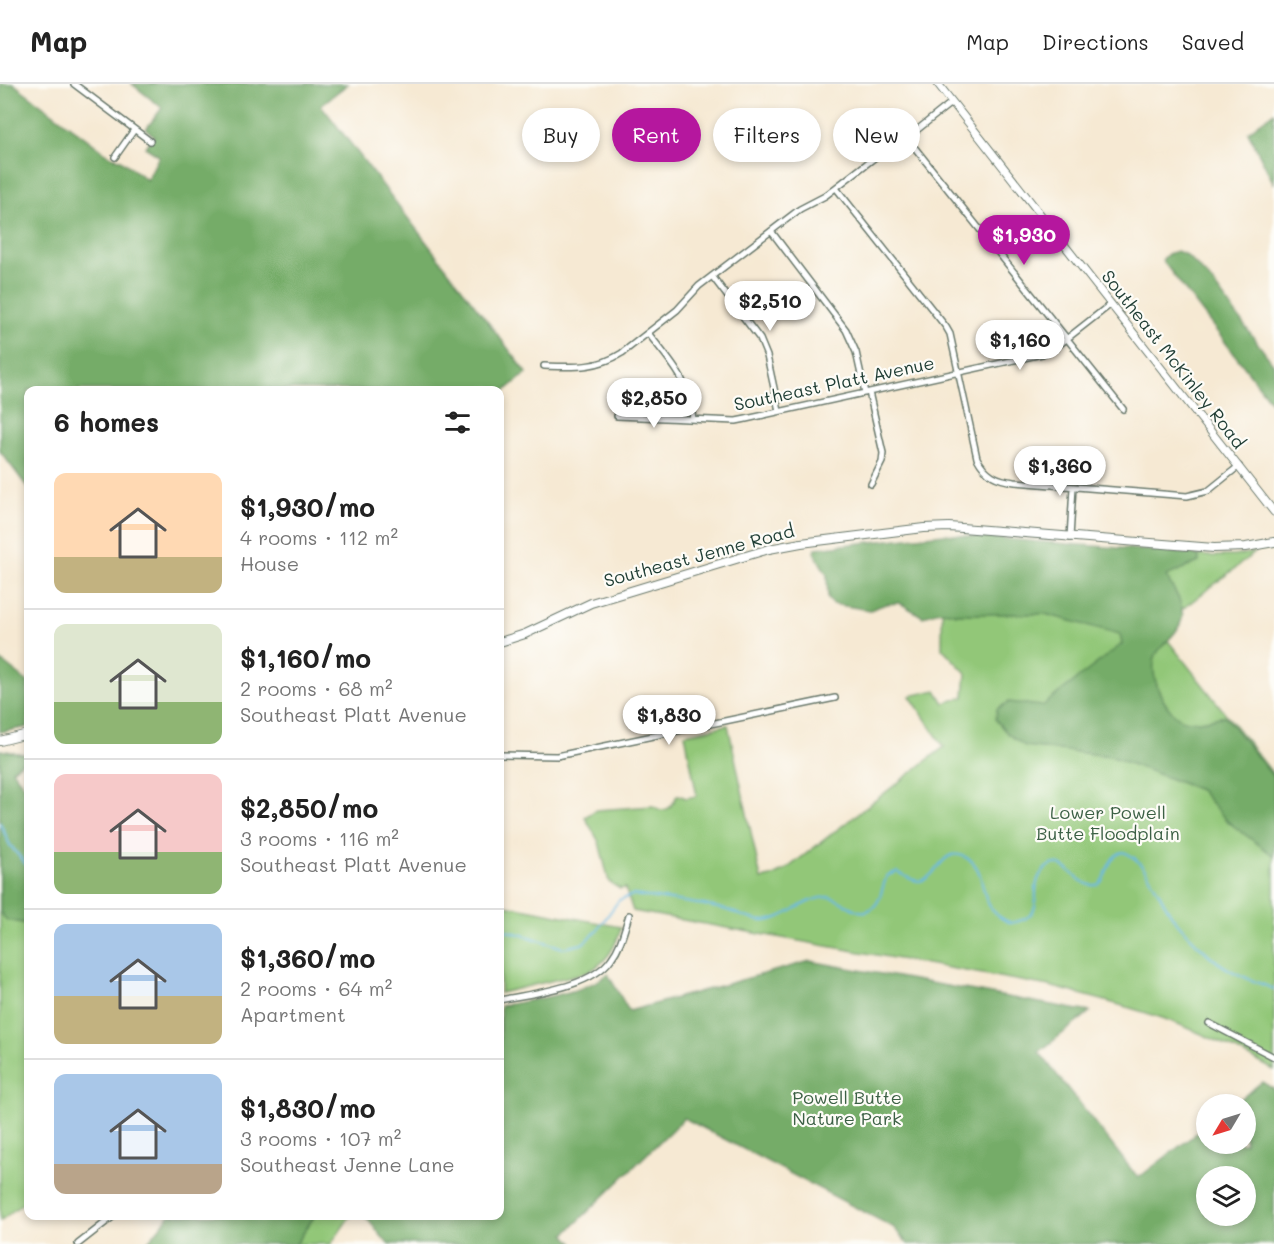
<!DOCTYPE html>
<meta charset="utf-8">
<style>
body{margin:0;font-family:Mali,sans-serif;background:#f2f2f2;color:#222;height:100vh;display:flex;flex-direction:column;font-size:22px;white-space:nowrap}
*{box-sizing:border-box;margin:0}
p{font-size:20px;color:#767676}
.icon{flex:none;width:33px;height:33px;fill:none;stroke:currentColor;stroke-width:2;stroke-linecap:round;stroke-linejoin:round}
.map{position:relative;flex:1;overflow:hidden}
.details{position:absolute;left:24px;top:302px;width:480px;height:834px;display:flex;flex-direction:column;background:#fff;border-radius:12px;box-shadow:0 3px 9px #0003}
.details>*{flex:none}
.banner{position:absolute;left:522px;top:24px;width:570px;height:54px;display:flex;gap:12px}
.needle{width:39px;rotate:232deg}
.fabs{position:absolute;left:1196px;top:1010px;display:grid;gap:12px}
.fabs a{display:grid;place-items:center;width:60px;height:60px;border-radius:50%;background:#fff;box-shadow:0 3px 9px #0003;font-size:30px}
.price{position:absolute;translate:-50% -51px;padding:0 14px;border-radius:21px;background:#fff;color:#222;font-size:20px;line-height:39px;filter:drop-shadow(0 2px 3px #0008)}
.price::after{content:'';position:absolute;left:50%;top:36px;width:18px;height:14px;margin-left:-9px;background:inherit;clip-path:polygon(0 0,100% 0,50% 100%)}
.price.selected{background:#b5179e;color:#fff}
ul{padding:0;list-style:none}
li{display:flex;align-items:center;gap:18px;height:150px;padding:0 30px}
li+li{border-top:2px solid #e0e0e0}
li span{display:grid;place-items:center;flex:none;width:168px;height:120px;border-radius:12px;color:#555}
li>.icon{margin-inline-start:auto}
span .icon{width:72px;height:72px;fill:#fffc;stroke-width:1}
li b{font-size:26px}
h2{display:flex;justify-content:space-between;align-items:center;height:72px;padding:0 30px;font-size:26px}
.tag{padding:0 21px;border-radius:27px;background:#fff;box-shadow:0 3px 9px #0003;font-size:21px;line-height:54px}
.tag.selected{background:#b5179e;color:#fff}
header{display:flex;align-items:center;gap:36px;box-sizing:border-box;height:84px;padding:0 30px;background:#fff;border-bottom:2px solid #e0e0e0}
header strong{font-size:28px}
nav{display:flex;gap:33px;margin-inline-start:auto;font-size:21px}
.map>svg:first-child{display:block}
</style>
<header>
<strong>Map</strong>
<nav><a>Map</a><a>Directions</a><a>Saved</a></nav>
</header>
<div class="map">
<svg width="1274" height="1160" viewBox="0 0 1274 1160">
<rect width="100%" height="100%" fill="#fdfcf7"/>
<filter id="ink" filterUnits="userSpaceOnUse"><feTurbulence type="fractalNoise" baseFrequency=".0167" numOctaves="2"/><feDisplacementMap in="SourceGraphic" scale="12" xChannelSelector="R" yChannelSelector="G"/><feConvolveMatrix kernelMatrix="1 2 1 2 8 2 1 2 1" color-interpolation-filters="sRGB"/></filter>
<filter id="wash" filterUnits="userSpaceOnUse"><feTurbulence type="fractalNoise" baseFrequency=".008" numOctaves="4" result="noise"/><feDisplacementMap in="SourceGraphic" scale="24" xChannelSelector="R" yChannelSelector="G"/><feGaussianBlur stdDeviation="1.35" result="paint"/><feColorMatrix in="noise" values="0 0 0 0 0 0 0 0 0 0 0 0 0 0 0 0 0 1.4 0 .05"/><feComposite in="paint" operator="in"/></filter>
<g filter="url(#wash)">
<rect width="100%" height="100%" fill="#f6e9d3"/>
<!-- green -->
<path fill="#92c778" stroke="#588256" stroke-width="1.5" d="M943 451 1210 472H1233L1256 468 1158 544 1274 691V986C1239 967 1203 949 1165 935 1127 922 1088 912 1049 902L633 827 625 804 620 805 609 798 599 758 585 733 596 726 653 722C665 730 671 725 676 713L679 711 686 714 697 712 685 650 728 641 761 795 771 793 785 786 944 663 910 612 936 606 944 619 964 613 966 589 942 564Z
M0 666 28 671V674L12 686 28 707V1115L0 1137Z
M500 820 621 843C616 863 607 878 588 888L500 909Z
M315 1131H351L331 1160H296Z"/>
<!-- forest -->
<path fill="#75ac68" stroke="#4a744e" stroke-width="1.5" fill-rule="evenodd" d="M0 0H14L107 70 121 76 147 96 159 72 145 63 154 52 146 45 162 24 132 0H348L321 21 527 289 500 311V306H28V404L0 367Z
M1274 28V100L1248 48Z
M1177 167 1186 171 1209 194 1274 281V318L1272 319 1162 176 1168 170Z
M944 450 1195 470 1199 473V478L1166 492C1173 505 1185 520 1182 535 1178 550 1165 557 1157 569 1146 586 1164 630 1184 636 1197 640 1213 634 1225 632L1274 694V772L1227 737 1200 706 1110 672 1025 662 1007 649 996 636 997 625 1009 618 1042 622 1122 560 1120 550 1045 530H957C945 525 935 527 923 533L900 519 886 520 870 526 833 520 828 515 827 491 814 468 816 464Z
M0 576 28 598V643L0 648Z
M0 666 28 671V674L12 686 28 707V840L6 836 0 827Z
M810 877 1090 928 1039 968 1138 1094 1206 1042V1059H1245V1020H1234L1262 998 1274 1005V1160H908L893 1143 684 1034 565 1150 574 1160H388L364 1131H500V922C533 915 581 911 608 890L629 927ZM1206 1092H1245V1131H1206Z
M170 1131H315L296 1160H146Z"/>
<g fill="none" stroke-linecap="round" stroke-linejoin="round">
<!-- stream -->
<path stroke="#69b9e4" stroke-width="2" d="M0 739 10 761 28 783
M500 845 530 853 563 864 582 860 595 849 619 816 633 811C663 815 694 818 723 825 736 828 750 837 763 837 786 836 804 814 827 813 842 813 855 833 869 826 883 819 880 803 888 791L897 788C904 791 911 797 919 797 938 795 942 761 965 773 993 787 971 823 1011 839 1053 831 1024 807 1044 786 1062 767 1074 799 1091 801 1110 804 1102 774 1123 768 1146 774 1160 815 1173 833 1182 845 1194 857 1205 867 1224 887 1249 895 1274 905"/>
</g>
</g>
<g filter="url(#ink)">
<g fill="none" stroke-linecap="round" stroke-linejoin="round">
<!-- minor casing -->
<g stroke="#6a796c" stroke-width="8">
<path id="minor" d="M74 0 150 57
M907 54 1123 325
M115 73 134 46
M836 104 946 243 950 250 977 374C986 391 997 396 1015 398L1187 412 1208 407 1239 382
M771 147 846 246 856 268 865 309
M712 192 760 255 767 272 779 327
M648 249C672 280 689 295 693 335
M544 282C573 283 597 285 622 269L677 226 699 202 800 125 825 112 896 57 907 54 952 18
M869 308 883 369 882 378 871 400
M617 332 736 337 746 335 1042 270 1055 264 1111 220
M1070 454 1073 403
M500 671 557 672 835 614
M500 916C533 909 591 904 611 875 621 862 624 847 629 831
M1209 939 1274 973
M78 1160 115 1131"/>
</g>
<!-- tertiary casing -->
<g stroke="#6a796c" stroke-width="9">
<path id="tertiary" d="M938 0 1274 428"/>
</g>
<!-- primary casing -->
<g stroke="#6a796c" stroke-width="10">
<path id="primary" d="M500 558 525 550 591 519 769 465 801 459 924 444 949 443 1214 464 1246 463 1274 458
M0 657 28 650"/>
</g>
<!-- minor -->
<use href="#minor" stroke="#fff" stroke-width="5"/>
<!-- tertiary -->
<use href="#tertiary" stroke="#fff" stroke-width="7"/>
<!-- primary -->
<use href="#primary" stroke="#fff" stroke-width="8"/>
</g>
</g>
<g text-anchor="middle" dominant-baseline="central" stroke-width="4.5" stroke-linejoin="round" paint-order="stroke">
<!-- street labels -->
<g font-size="18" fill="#1f3d34" stroke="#fdfcf7">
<text transform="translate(1174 275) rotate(52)">Southeast McKinley Road</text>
<text transform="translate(834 299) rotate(-12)">Southeast Platt Avenue</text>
<text transform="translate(699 471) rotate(-15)">Southeast Jenne Road</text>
</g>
<!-- park labels -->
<g font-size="18" fill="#3c6045" stroke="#fdfcf7">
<text x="1108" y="728">Lower Powell<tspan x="1108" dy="21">Butte Floodplain</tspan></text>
<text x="847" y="1013">Powell Butte<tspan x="847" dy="21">Nature Park</tspan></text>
</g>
</g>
</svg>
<div class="fabs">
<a><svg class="needle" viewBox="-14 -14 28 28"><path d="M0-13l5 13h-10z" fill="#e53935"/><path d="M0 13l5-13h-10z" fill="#767676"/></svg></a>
<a><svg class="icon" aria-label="layers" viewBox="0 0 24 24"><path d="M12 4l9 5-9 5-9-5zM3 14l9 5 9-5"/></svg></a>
</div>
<b class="price selected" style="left:1024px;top:182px">$1,930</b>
<b class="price" style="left:770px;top:248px">$2,510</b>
<b class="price" style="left:1020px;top:287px">$1,160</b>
<b class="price" style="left:654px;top:345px">$2,850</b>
<b class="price" style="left:1060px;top:413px">$1,360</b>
<b class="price" style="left:669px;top:662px">$1,830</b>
<div class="banner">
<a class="tag">Buy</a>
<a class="tag selected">Rent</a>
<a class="tag">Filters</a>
<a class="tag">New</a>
</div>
<section class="details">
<h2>6 homes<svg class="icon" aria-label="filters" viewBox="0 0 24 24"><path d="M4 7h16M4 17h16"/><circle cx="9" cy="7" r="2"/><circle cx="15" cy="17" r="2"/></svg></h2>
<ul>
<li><span style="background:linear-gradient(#ffd9b3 70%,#c2b280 0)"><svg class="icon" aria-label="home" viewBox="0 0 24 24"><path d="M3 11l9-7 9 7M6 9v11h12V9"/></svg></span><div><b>$1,930/mo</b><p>4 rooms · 112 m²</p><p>House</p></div></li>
<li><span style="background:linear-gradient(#dfe7d0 65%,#8fb573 0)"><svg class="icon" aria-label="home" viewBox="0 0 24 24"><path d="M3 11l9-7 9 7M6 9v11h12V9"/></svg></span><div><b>$1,160/mo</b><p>2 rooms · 68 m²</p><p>Southeast Platt Avenue</p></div></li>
<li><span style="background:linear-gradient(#f6c9c9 65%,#8fb573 0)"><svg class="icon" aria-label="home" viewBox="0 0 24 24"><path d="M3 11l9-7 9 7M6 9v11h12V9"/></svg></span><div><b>$2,850/mo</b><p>3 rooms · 116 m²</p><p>Southeast Platt Avenue</p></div></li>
<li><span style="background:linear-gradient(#a9c7e8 60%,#c2b280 0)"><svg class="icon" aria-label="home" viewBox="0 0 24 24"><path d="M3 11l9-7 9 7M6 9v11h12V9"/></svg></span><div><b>$1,360/mo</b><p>2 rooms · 64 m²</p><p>Apartment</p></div></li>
<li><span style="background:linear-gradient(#a9c7e8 75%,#b9a48a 0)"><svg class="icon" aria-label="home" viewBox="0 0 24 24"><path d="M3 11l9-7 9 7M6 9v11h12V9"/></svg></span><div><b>$1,830/mo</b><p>3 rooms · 107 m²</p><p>Southeast Jenne Lane</p></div></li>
</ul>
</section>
</div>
